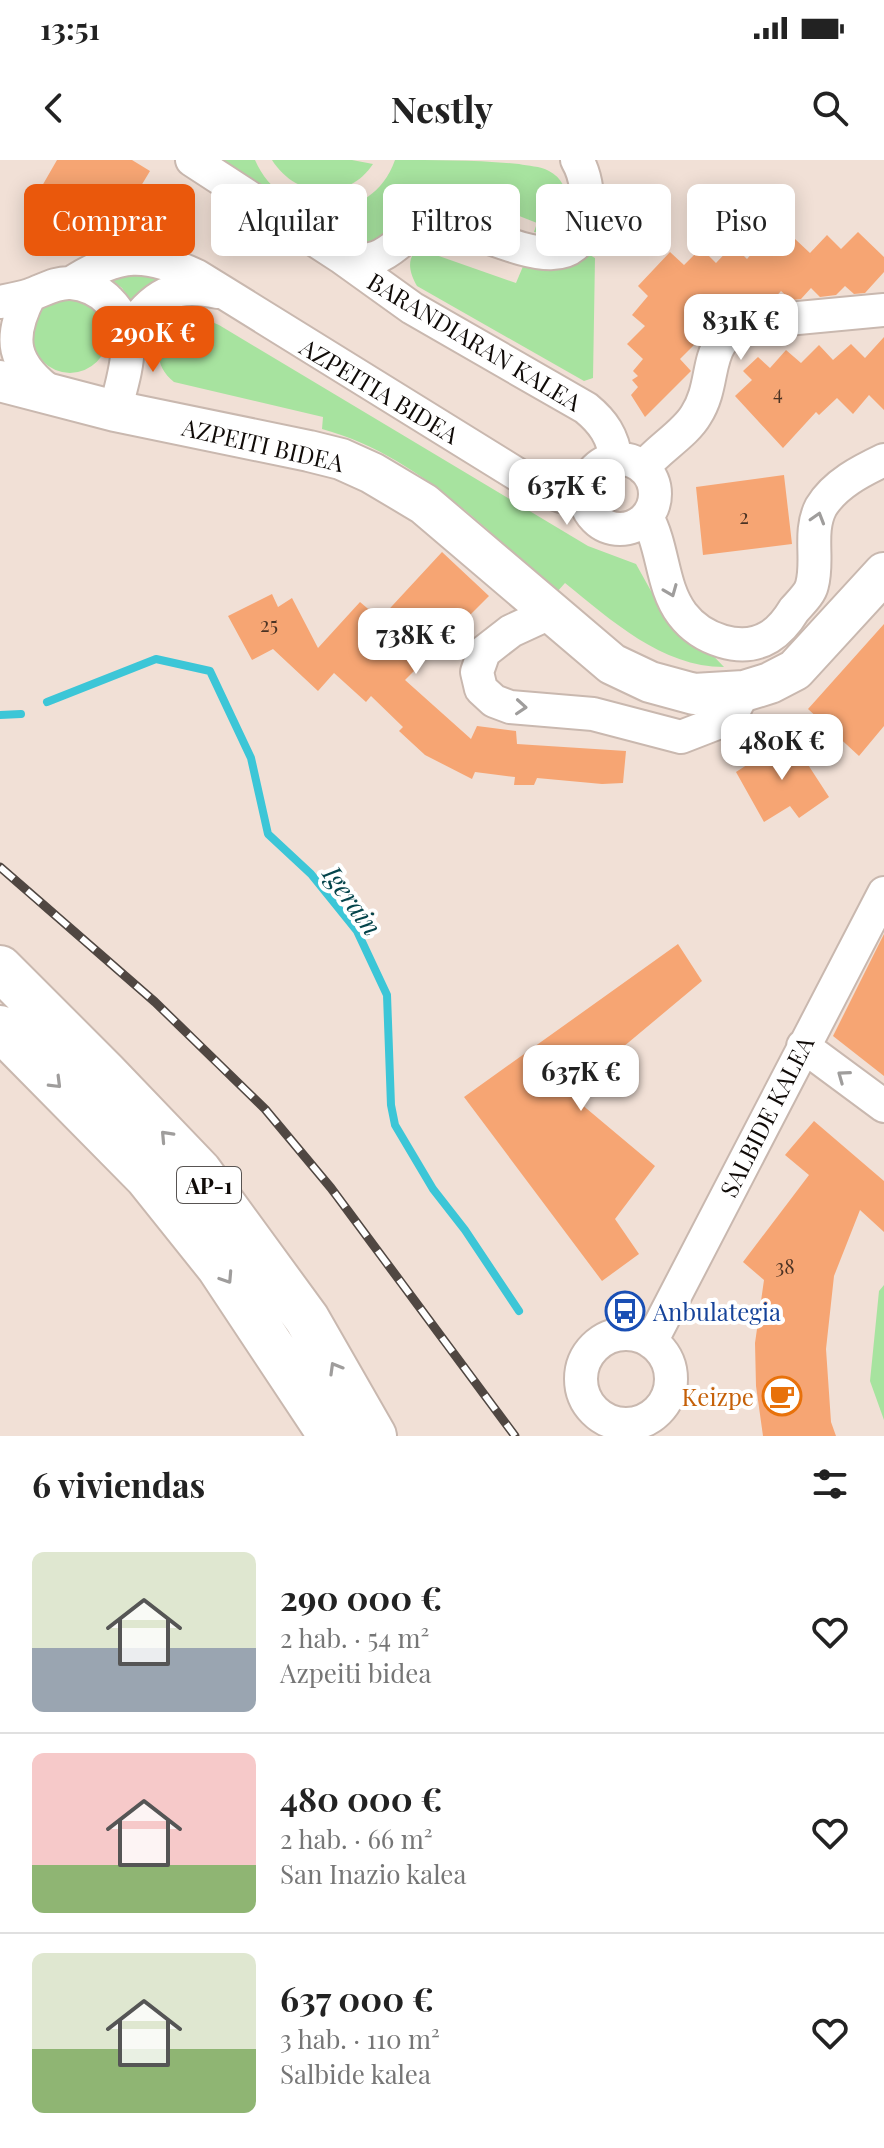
<!DOCTYPE html>
<html lang="es">
<meta charset="utf-8">
<style>
body{margin:0;font-family:"Playfair Display",serif;background:#f6f6f6;color:#222;height:100vh;display:flex;flex-direction:column;font-size:30px;white-space:nowrap}
*{box-sizing:border-box;margin:0}
p{font-size:26px;color:#767676}
.icon{flex:none;width:44px;height:44px;fill:none;stroke:currentColor;stroke-width:2;stroke-linecap:round;stroke-linejoin:round}
.map{position:relative;height:1276px;overflow:hidden}
.details{display:flex;flex-direction:column;background:#fff;flex:1}
.details>*{flex:none}
.guide{position:absolute;left:24px;top:24px;width:836px;height:72px;display:flex;gap:16px}
.price{position:absolute;translate:-50% -68px;padding:0 18px;border-radius:16px;background:#fff;color:#222;font-size:26px;line-height:52px;filter:drop-shadow(0 2px 4px #0008)}
.price::after{content:'';position:absolute;left:50%;top:48px;width:24px;height:18px;margin-left:-12px;background:inherit;clip-path:polygon(0 0,100% 0,50% 100%)}
.price.current{background:#ea580c;color:#fff}
ul{padding:0;list-style:none}
li{display:flex;align-items:center;gap:24px;height:200px;padding:0 32px}
li+li{border-top:2px solid #e0e0e0}
li span{display:grid;place-items:center;flex:none;width:224px;height:160px;border-radius:12px;color:#555}
li>.icon{margin-inline-start:auto}
span .icon{width:96px;height:96px;fill:#fffc;stroke-width:1}
li b{font-size:34px}
h2{display:flex;justify-content:space-between;align-items:center;height:96px;padding:0 32px;font-size:34px}
.chip{padding:0 28px;border-radius:12px;background:#fff;box-shadow:0 4px 20px #0003;font-size:28px;line-height:72px}
.chip.current{background:#ea580c;color:#fff}
.status{display:flex;justify-content:space-between;align-items:center;height:56px;padding:0 40px;background:#fff;direction:ltr}
.status svg{height:22px;fill:currentColor}
header{display:flex;justify-content:space-between;align-items:center;height:104px;padding:0 32px;background:#fff;font-size:36px;font-weight:700}
.map>svg:first-child{display:block}
</style>
<div class="status"><b>13:51</b><svg viewBox="0 0 49 12"><path d="M0 12V9h3v3zM5 12V6h3v6zM10 12V3h3v9zM15 12V0h3v12zM26 1h20v11H26zM47 4h2v5h-2z"/></svg></div>
<header><svg class="icon" aria-label="back" viewBox="0 0 24 24"><path d="M15 5l-7 7 7 7"/></svg>Nestly<svg class="icon" aria-label="search" viewBox="0 0 24 24"><circle cx="10" cy="10" r="6"/><path d="M15 15l6 6"/></svg></header>
<div class="map">
<svg width="884" height="1276" viewBox="0 0 884 1276">
<rect width="100%" height="100%" fill="#f1e0d6"/>
<!-- green -->
<path fill="#a7e39f" d="M213 0H255C282 63 371 68 395 0 437 0 477 0 519 4 528 6 540 6 549 11 579 26 571 80 534 72L537 63C486 44 438 13 388 51L400 67 393 74 354 89Z
M272 0H352L373 4C347 43 296 38 272 0Z
M442 78 436 95 516 123 524 104C549 110 568 112 588 94L595 98 593 218 584 221 417 126C401 98 414 86 442 78Z
M167 114 133 144 122 128 105 115Z
M32 175a38 38 0 1 1 76 0a38 38 0 1 1-76 0Z
M198 156 219 165 588 386 636 404 651 431 724 507C662 507 611 460 565 423L557 432C486 370 416 294 322 269L323 257 174 222C144 199 162 159 198 156Z
M884 1125V1260L870 1221 879 1131Z"/>
<g fill="none" stroke-linecap="round" stroke-linejoin="round">
<!-- stream -->
<path stroke="#3cc6d7" stroke-width="8" d="M47 542 156 499 210 511 251 598 268 674 311 714 357 771 387 835 391 945 395 965 433 1029 465 1070 519 1151
M0 555 21 554"/>
</g>
<!-- building -->
<path fill="#f6a573" d="M57 0H132L150 11 114 71 104 64 99 71 38 33Z
M858 72 884 97V112L865 133 854 134 845 126 836 135 820 137 811 128 801 139 791 140 781 131 772 141 758 143 749 135 737 148 732 150 720 139 688 173 696 183 680 199 691 211 645 257 631 235 638 227 632 220 638 216 633 211 643 199 627 184 645 166 632 155 648 136 638 126 670 92 684 105 701 88 716 103 733 85 747 99 763 81 778 96 795 79 810 93 827 75 841 89Z
M884 177V250L869 235 853 254 837 238 819 255 816 252 783 288 735 236 752 220 743 211 758 197 770 208 786 190 801 203 819 185 833 200 851 184 865 198Z
M784 315 792 384 703 395 696 327Z
M442 392 489 436 405 520 471 579 477 566 516 571 517 584 626 591 623 623 602 624 537 618 534 625H514L515 617 475 612 472 619 425 595 399 571 403 567 371 536 366 542 334 513 318 531 273 489 252 500 228 456 272 434 278 447 292 438 318 488 360 442 380 459Z
M884 464V566L859 596 808 549Z
M790 577 829 637 799 658 790 646 764 662 736 612Z
M884 774V916L833 876Z
M678 784 702 821 568 933 655 1006 615 1059 639 1094 602 1121 464 937Z
M814 961 884 1021V1072L860 1050 834 1116 826 1189 831 1262 836 1276H763L756 1226 755 1183 764 1120 743 1102 809 1015 785 995Z"/>
<g fill="none" stroke-linecap="round" stroke-linejoin="round">
<!-- minor casing -->
<g stroke="#c9b8af" stroke-width="36">
<path id="minor" d="M192 0 341 97 412 148 586 248C603 262 613 276 616 300
M341 97C394 111 394 70 436 65 477 61 575 134 586 60 589 41 587 17 577 0
M71 123C120 92 145 92 197 116L536 326 561 336 585 337
M30 135C7 179 12 204 53 234
M0 142C10 140 21 138 30 135 44 130 56 122 71 123 85 124 100 131 109 141 141 172 124 214 115 251
M127 172C154 135 172 122 218 132
M585 334a35 35 0 1 1 70 0a35 35 0 1 1-70 0Z
M643 308C658 289 685 274 696 255 720 218 698 176 755 162L884 150
M647 357C664 388 661 426 682 454 701 479 741 494 769 477 779 471 788 460 794 450 800 443 810 434 812 425 819 400 808 372 821 347 835 324 861 311 884 300
M550 453 511 471 484 492 477 512 481 529 494 541 510 547 593 554 681 577 730 558 744 531
M803 886 884 946
M581 1219a45 45 0 1 1 90 0a45 45 0 1 1-90 0Z
M651 1182 884 733"/>
</g>
<!-- major casing -->
<g stroke="#c9b8af" stroke-width="44">
<path id="major" d="M0 221 115 251 309 291 341 299 372 313 424 344 612 504 650 522 694 534 744 531 770 523 795 510 884 413"/>
</g>
<!-- highway casing -->
<g stroke="#c9b8af" stroke-width="48">
<path id="highway" d="M0 808 105 913 199 1011 307 1159 374 1276
M0 868 147 1017 219 1107 331 1276"/>
</g>
<!-- minor -->
<use href="#minor" stroke="#fff" stroke-width="32"/>
<!-- major -->
<use href="#major" stroke="#fff" stroke-width="40"/>
<!-- highway -->
<use href="#highway" stroke="#fff" stroke-width="44"/>
<!-- rail casing -->
<g stroke="#504742" stroke-width="9">
<path id="rail" d="M0 707 155 842 265 949 331 1028 515 1276"/>
</g>
<!-- rail -->
<use href="#rail" stroke="#fff" stroke-width="6" stroke-dasharray="18" stroke-linecap="butt"/>
</g>
<!-- one-way arrows -->
<defs><path id="oneway-chevron" d="M-2-3.5L2.5 0L-2 3.5" fill="none" stroke-width="1.6" stroke-linecap="round" stroke-linejoin="round" transform="scale(2)"/></defs>
<g stroke="#9f9d9c">
<use href="#oneway-chevron" transform="translate(818 358) rotate(-73)"/>
<use href="#oneway-chevron" transform="translate(671 431) rotate(68)"/>
<use href="#oneway-chevron" transform="translate(521 547) rotate(4)"/>
<use href="#oneway-chevron" transform="translate(843 916) rotate(-144)"/>
<use href="#oneway-chevron" transform="translate(56 923) rotate(45)"/>
<use href="#oneway-chevron" transform="translate(166 976) rotate(-133)"/>
<use href="#oneway-chevron" transform="translate(227 1118) rotate(57)"/>
<use href="#oneway-chevron" transform="translate(335 1208) rotate(-120)"/>
</g>
<!-- icons -->
<defs>
<g id="bus-ring" transform="scale(2)"><circle r="9.5" fill="#fff" stroke="#1a4fb4" stroke-width="1.5"/><path d="M-5-6H5V4H4V6H2V4H-2V6H-4V4H-5ZM-3.5-4V0h7V-4ZM-3.5 1.2v1.5H-2V1.2ZM2 1.2v1.5H3.5V1.2Z" fill="#1a4fb4"/></g>
<g id="cafe-ring" transform="scale(2)"><circle r="9.5" fill="#fff" stroke="#e8710a" stroke-width="1.5"/><path d="M-5.5-4.5H6V0H3Q3 3.5 0 3.5H-2.5Q-5.5 3.5-5.5 0ZM3-3.2v2h1.7v-2ZM-6 4.5H4V6H-6Z" fill="#e8710a"/></g>
</defs>
<g fill-rule="evenodd">
<use href="#bus-ring" x="625" y="1151"/>
<use href="#cafe-ring" x="782" y="1236"/>
</g>
<g text-anchor="middle" dominant-baseline="central" stroke-width="8" stroke-linejoin="round" paint-order="stroke">
<!-- number labels -->
<g font-size="20" fill="#4a3223">
<text x="778" y="231">4</text>
<text x="744" y="355">2</text>
<text x="269" y="463">25</text>
<text x="785" y="1105">38</text>
</g>
<!-- shield labels -->
<rect fill="#fff" stroke="#585452" stroke-width="2" x="177" y="1007" width="64" height="36" rx="6"/>
<g font-size="22" font-weight="bold" fill="#100b08">
<text x="209" y="1025">AP-1</text>
</g>
<!-- street labels -->
<g font-size="24" fill="#100b08" stroke="#fff">
<text transform="translate(475 181) rotate(31)">BARANDIARAN KALEA</text>
<text transform="translate(380 230) rotate(31)">AZPEITIA BIDEA</text>
<text transform="translate(263 284) rotate(13)">AZPEITI BIDEA</text>
<text transform="translate(766 956) rotate(-63)">SALBIDE KALEA</text>
</g>
<!-- transit labels -->
<g font-size="24" fill="#164399" stroke="#fff" text-anchor="start">
<text x="653" y="1151">Anbulategia</text>
</g>
<!-- food labels -->
<g font-size="24" fill="#c56008" stroke="#fff" text-anchor="end">
<text x="754" y="1236">Keizpe</text>
</g>
<!-- water labels -->
<g font-size="26" font-style="italic" fill="#04444b" stroke="#fff">
<text transform="translate(353 740) rotate(54)">Igerain</text>
</g>
</g>
</svg>
<b class="price" style="left:741px;top:202px">831K €</b>
<b class="price current" style="left:153px;top:214px">290K €</b>
<b class="price" style="left:567px;top:367px">637K €</b>
<b class="price" style="left:416px;top:516px">738K €</b>
<b class="price" style="left:782px;top:622px">480K €</b>
<b class="price" style="left:581px;top:953px">637K €</b>
<div class="guide">
<a class="chip current">Comprar</a>
<a class="chip">Alquilar</a>
<a class="chip">Filtros</a>
<a class="chip">Nuevo</a>
<a class="chip">Piso</a>
</div>
</div>
<section class="details">
<h2>6 viviendas<svg class="icon" aria-label="filters" viewBox="0 0 24 24"><path d="M4 7h16M4 17h16"/><circle cx="9" cy="7" r="2"/><circle cx="15" cy="17" r="2"/></svg></h2>
<ul>
<li><span style="background:linear-gradient(#dfe7d0 60%,#9aa5b1 0)"><svg class="icon" aria-label="home" viewBox="0 0 24 24"><path d="M3 11l9-7 9 7M6 9v11h12V9"/></svg></span><div><b>290 000 €</b><p>2 hab. · 54 m²</p><p>Azpeiti bidea</p></div><svg class="icon" aria-label="heart" viewBox="0 0 24 24"><path d="M12 20l-8-8c-3-5 5-10 8-4 3-6 11-1 8 4z"/></svg></li>
<li><span style="background:linear-gradient(#f6c9c9 70%,#8fb573 0)"><svg class="icon" aria-label="home" viewBox="0 0 24 24"><path d="M3 11l9-7 9 7M6 9v11h12V9"/></svg></span><div><b>480 000 €</b><p>2 hab. · 66 m²</p><p>San Inazio kalea</p></div><svg class="icon" aria-label="heart" viewBox="0 0 24 24"><path d="M12 20l-8-8c-3-5 5-10 8-4 3-6 11-1 8 4z"/></svg></li>
<li><span style="background:linear-gradient(#dfe7d0 60%,#8fb573 0)"><svg class="icon" aria-label="home" viewBox="0 0 24 24"><path d="M3 11l9-7 9 7M6 9v11h12V9"/></svg></span><div><b>637 000 €</b><p>3 hab. · 110 m²</p><p>Salbide kalea</p></div><svg class="icon" aria-label="heart" viewBox="0 0 24 24"><path d="M12 20l-8-8c-3-5 5-10 8-4 3-6 11-1 8 4z"/></svg></li>
</ul>
</section>
